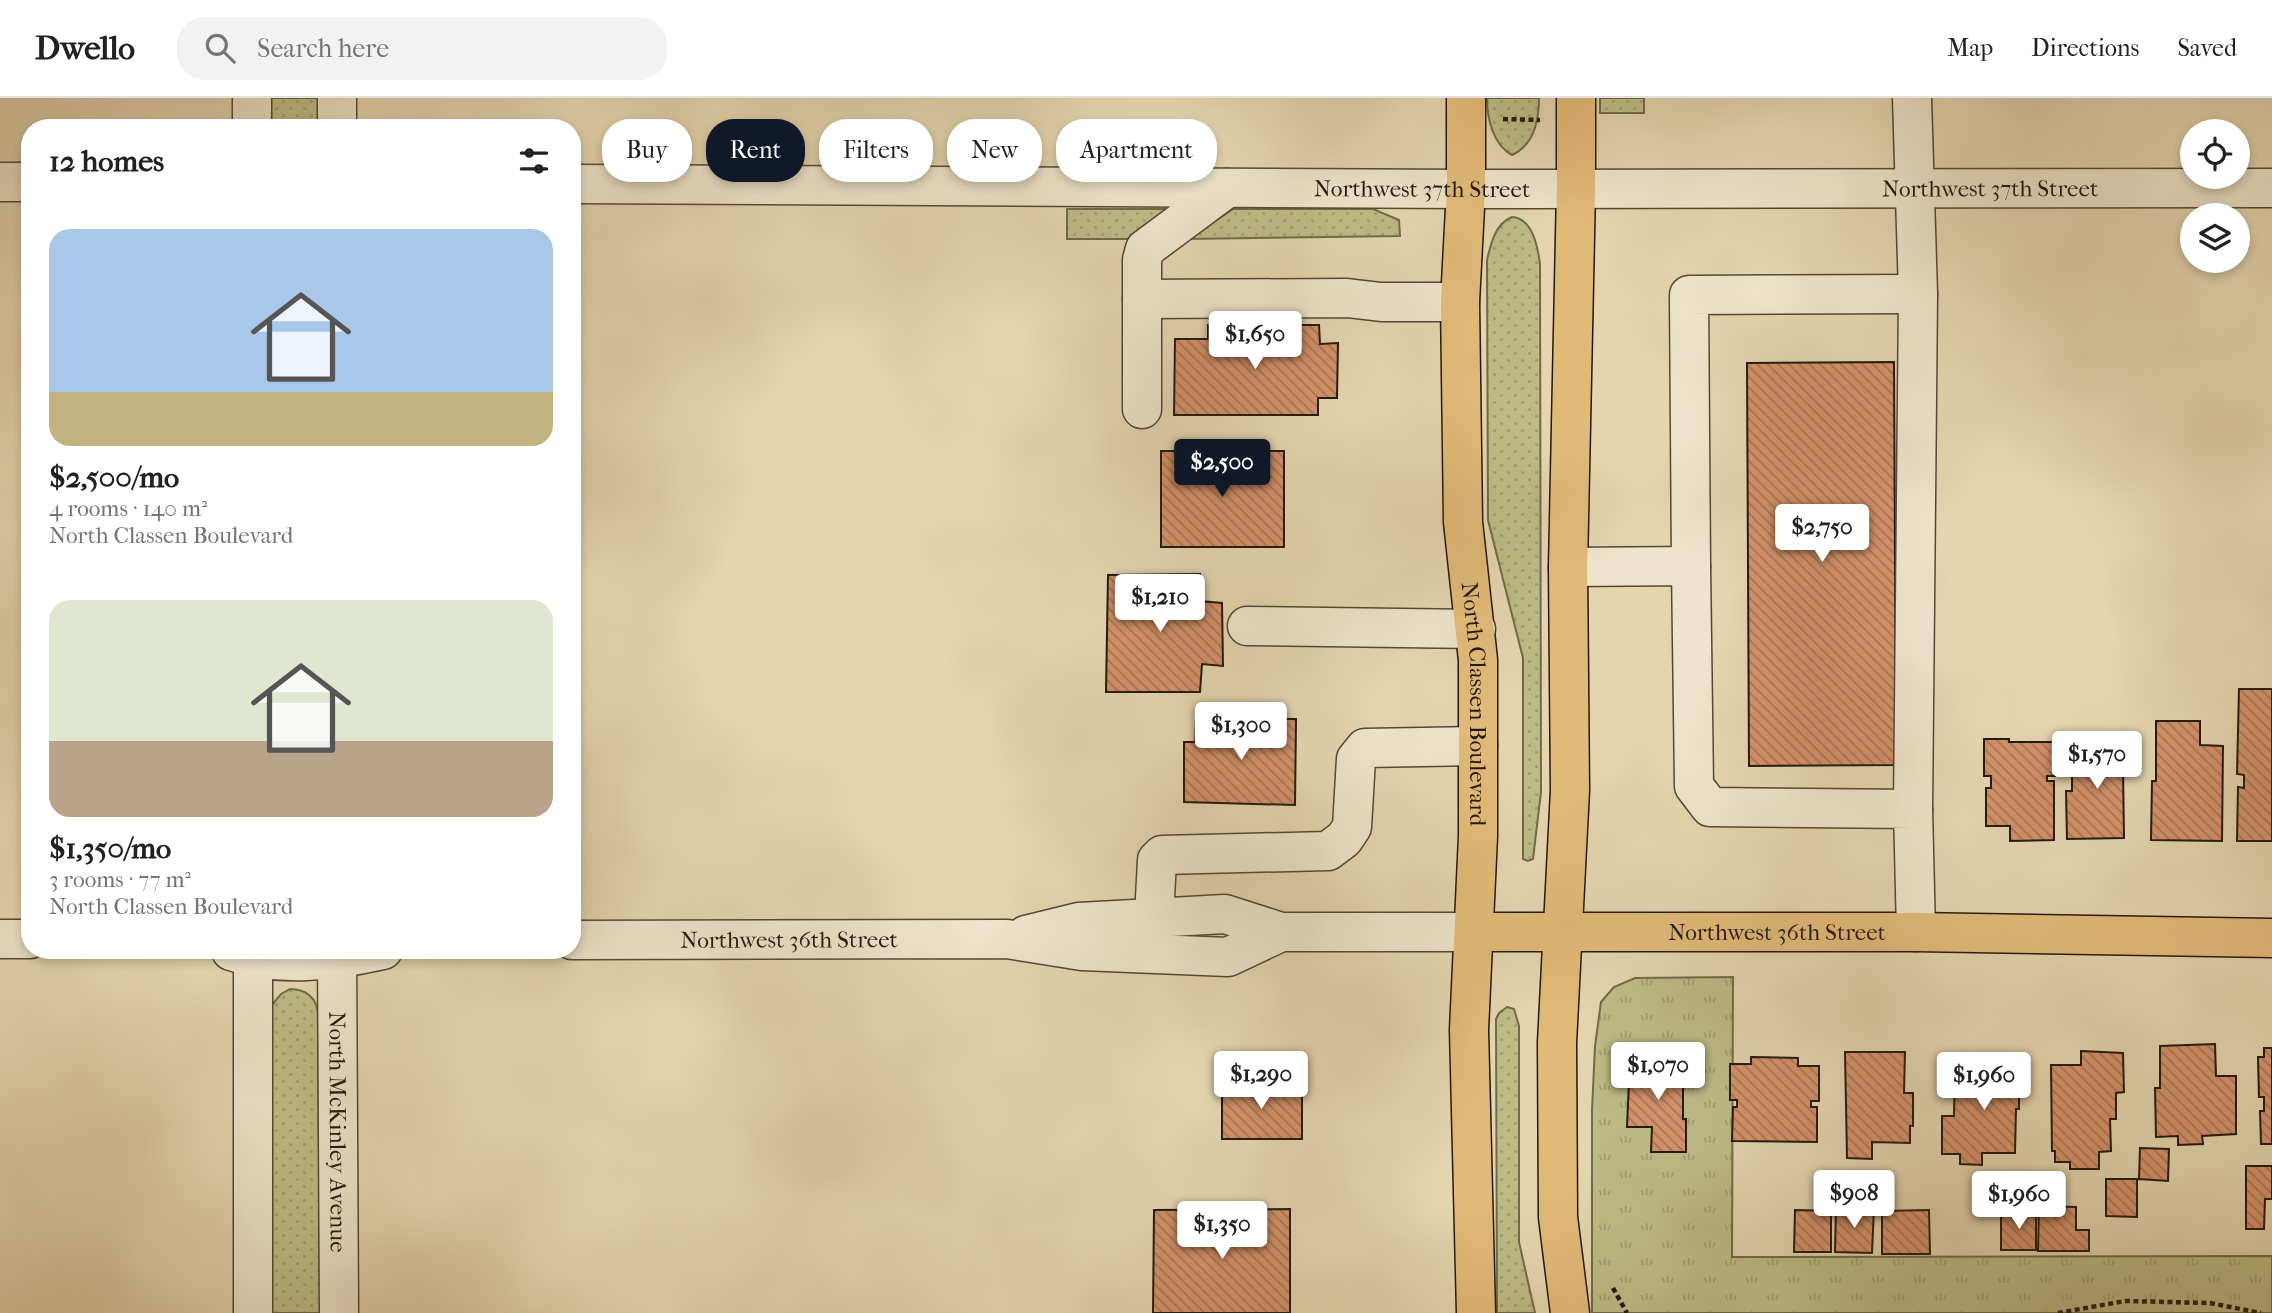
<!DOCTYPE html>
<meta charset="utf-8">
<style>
body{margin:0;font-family:"IM FELL French Canon",serif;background:#f2f2f2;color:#202124;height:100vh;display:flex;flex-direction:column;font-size:26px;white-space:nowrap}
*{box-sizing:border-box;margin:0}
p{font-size:23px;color:#757577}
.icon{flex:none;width:38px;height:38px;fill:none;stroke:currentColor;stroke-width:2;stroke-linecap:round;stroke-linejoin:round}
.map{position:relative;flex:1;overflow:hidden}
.sheet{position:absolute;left:21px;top:21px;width:560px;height:840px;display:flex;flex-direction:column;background:#fff;border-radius:28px;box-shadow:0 4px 10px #0003}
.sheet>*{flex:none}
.guide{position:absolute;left:602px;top:21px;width:665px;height:63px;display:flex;gap:14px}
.buttons{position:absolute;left:2180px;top:21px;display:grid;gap:14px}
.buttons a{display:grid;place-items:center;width:70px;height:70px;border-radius:50%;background:#fff;box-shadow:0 4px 10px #0003;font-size:35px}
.price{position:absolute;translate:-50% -60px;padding:0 16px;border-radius:7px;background:#fff;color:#222;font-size:23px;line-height:46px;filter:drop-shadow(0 2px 4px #0008)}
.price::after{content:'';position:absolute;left:50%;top:42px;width:21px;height:16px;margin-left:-10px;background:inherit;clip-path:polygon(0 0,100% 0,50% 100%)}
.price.active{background:#111827;color:#fff}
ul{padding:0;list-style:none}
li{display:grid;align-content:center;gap:14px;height:371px;padding:0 28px}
li span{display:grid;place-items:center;height:217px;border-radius:21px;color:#555}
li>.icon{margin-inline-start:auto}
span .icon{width:126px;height:126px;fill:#fffc;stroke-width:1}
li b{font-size:30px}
h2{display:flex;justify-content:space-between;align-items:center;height:84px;padding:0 28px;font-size:30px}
.pill{padding:0 24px;border-radius:28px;background:#fff;box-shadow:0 4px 10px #0003;font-size:24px;line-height:63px}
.pill.active{background:#111827;color:#fff}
header{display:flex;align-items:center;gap:42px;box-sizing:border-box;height:98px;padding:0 35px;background:#fff;border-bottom:2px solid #e0e0e0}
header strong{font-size:33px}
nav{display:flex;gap:38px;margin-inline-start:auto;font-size:24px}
.search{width:490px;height:63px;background:#f2f2f2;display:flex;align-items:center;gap:18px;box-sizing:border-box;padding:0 24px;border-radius:28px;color:#757577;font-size:26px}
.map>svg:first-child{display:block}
</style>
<header>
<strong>Dwello</strong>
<div class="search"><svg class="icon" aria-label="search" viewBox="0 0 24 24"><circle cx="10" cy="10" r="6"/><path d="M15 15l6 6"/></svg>Search here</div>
<nav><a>Map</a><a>Directions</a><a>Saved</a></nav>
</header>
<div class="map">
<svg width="2272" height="1215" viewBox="0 0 2272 1215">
<defs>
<pattern id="grass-dots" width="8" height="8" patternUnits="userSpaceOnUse" patternTransform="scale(1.75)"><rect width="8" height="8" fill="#bcbb85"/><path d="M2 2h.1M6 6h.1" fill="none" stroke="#a1a072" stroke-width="1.8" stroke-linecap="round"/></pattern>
<pattern id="park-tufts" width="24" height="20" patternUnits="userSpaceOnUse" patternTransform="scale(1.75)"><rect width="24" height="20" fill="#bcbb85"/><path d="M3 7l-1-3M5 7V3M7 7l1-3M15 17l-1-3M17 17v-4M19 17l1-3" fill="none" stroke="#a1a072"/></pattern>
<pattern id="building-back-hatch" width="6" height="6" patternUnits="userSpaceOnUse" patternTransform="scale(1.75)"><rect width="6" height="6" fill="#d3916a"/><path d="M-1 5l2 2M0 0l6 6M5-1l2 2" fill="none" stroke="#ab7656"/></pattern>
</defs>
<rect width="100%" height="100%" fill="#e4d5af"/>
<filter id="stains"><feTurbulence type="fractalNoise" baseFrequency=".00286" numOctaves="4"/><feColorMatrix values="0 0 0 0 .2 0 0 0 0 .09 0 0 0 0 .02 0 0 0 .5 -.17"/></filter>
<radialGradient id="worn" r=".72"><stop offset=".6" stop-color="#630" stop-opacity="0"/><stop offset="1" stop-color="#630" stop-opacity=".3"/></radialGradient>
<!-- grass -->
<path fill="url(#grass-dots)" stroke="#706a4a" stroke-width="2" d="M264 0H320L319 30H265Z
M1487 0H1539C1539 22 1534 47 1512 57 1493 47 1487 20 1487 0Z
M1600 0H1644V15H1600Z
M1067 111H1179L1129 141H1067Z
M1233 111H1373L1399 122 1400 138 1189 141Z
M1512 119C1533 120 1538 149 1540 167L1541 694 1533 761 1528 763 1523 761V560L1488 422 1487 162C1491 145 1495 126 1512 119Z
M290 891C306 891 317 900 318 916L320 1215H269L271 908 281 896Z
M1507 909 1514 911 1519 928V1144L1535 1215H1497L1496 921 1499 915Z"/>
<!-- park -->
<path fill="url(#park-tufts)" stroke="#706a4a" stroke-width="2" d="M1733 879 1732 1159 2272 1158V1215H1592V1012L1595 948 1601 904 1614 889 1635 880Z"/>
<!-- building -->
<path fill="url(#building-back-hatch)" stroke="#231910" stroke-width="2" d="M1208 227H1319L1320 246 1338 245 1337 300H1318V317H1174L1175 241H1208Z
M1894 264 1896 667 1749 668 1747 265Z
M1161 353H1284V449H1161Z
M1200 476V503L1222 505 1223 568 1202 566 1200 594H1106L1108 477Z
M2239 591H2272V743H2237L2238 689 2244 690V677L2237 676Z
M1196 620 1296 621 1295 707 1184 704V644H1195Z
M2156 623H2200V647L2223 648 2222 743 2151 742 2152 683H2156Z
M1984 641H2009V644H2055V678H2047V683H2054V742L2010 743V728H1986V690H1991V678H1984Z
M2099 643H2129V670H2123L2124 740 2067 741 2066 693H2072V678H2067V649L2099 648Z
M2215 946 2216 978H2236V1036L2202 1038 2203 1046 2178 1047V1038L2156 1039 2155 990H2160V948Z
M2264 950H2272V1046H2261L2260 1013H2264V999H2259L2258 959H2264Z
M2081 953 2123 955 2124 994 2116 995V1021H2110L2111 1053 2099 1054V1071H2070V1064H2055V1053H2052L2051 967H2081Z
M1845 954H1905L1904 995H1913V1028H1910V1045L1872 1044V1061L1847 1060Z
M1751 959 1798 960V968H1819V1003H1811V1009H1817V1044L1732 1043 1733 1009H1737V1002H1730V966H1751Z
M1630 961H1683V1021H1686V1054H1651L1652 1029H1627Z
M1991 966H2027L2026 989 2019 988V1011H2016L2015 1055H1982V1067L1960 1066V1056H1942V1018H1954L1955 969H1991Z
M1286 984 1302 998V1041H1222V985Z
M2140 1050 2169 1051 2168 1083 2139 1081Z
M2246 1068H2272V1101H2265L2264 1131H2246Z
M2106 1081H2137V1119L2106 1118Z
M2039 1108 2076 1109V1132H2089V1153H2038Z
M1836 1109 1874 1110 1872 1155 1835 1154Z
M1290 1111V1215H1153L1154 1112Z
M1795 1112 1831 1113V1154H1794Z
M1929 1112 1930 1156H1882V1113Z
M2036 1113V1152H2001V1114Z"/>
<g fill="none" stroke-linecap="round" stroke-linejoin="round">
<!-- minor casing -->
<g stroke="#534838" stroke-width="41">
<g id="minor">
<path d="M252 0V30"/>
<path d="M337 0V30"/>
<path d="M1912 0 1918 196 1913 711"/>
<path d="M0 84H30"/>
<path id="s1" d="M572 86 1466 91 2272 90"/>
<path d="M1142 201 1347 200 1381 204H1460"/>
<path d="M1142 311V162L1145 151 1227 90"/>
<path d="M1691 468 1689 197 1918 196"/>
<path d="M1568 469 1691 468 1694 688 1710 709 1913 711 1916 834"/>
<path d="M1247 528 1476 531"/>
<path d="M1154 819 1157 762 1162 757 1328 753 1344 741 1352 729 1356 661 1365 650 1478 648"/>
<path d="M1026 837 1079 824 1225 816 1281 834H1474"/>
<path d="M0 841H30"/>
<path id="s2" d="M572 842 1007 841 1082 853 1228 859 1281 834"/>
<path d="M253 852V1215"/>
<path id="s3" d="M337 852 339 1215"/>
<path d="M231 853C279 870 334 863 383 852"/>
</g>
</g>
<!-- major casing -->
<g stroke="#231910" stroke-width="41">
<g id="major">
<path id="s4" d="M1466 0V91L1460 204 1463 424 1478 562V738L1469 932 1476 1215"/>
<path id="s5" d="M1474 834H1916L2272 840"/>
<path d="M1570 1215 1558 1119 1557 945 1570 692 1568 469 1576 91V0"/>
</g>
</g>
<!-- path -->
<path stroke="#231910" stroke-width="4.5" stroke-dasharray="5 3.5" stroke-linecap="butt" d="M1503 21 1540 22
M1613 1190 1627 1215
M2058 1215 2125 1203 2210 1205 2261 1215"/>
<!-- minor -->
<use href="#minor" stroke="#ede4cb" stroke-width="38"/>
<!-- major -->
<use href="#major" stroke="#e2ba78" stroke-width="38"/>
</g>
<g text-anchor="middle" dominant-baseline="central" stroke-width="7" stroke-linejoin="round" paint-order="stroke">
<!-- street labels -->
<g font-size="23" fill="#231910" stroke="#ede4cb">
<text stroke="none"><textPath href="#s1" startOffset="1418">Northwest 37th Street</textPath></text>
<text stroke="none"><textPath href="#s1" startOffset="850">Northwest 37th Street</textPath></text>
<text stroke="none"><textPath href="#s4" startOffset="607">North Classen Boulevard</textPath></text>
<text stroke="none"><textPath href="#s5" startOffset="303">Northwest 36th Street</textPath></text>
<text stroke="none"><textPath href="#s2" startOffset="217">Northwest 36th Street</textPath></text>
<text stroke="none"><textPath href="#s3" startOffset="182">North McKinley Avenue</textPath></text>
</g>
</g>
<rect width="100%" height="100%" filter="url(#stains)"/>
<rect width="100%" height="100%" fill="url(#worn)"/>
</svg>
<div class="buttons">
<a><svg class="icon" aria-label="locate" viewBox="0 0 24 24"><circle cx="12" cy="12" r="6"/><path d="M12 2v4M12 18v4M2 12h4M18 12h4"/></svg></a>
<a><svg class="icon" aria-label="layers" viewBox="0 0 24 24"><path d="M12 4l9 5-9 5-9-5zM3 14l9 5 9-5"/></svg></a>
</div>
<b class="price" style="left:1255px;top:273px">$1,650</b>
<b class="price active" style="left:1222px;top:401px">$2,500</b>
<b class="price" style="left:1822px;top:466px">$2,750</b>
<b class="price" style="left:1160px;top:536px">$1,210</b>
<b class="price" style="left:1241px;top:664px">$1,300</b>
<b class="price" style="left:2097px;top:693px">$1,570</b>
<b class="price" style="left:1658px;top:1004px">$1,070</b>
<b class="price" style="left:1261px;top:1013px">$1,290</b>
<b class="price" style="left:1984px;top:1014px">$1,960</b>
<b class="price" style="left:1854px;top:1132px">$908</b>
<b class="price" style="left:2019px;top:1133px">$1,960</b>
<b class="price" style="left:1222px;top:1163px">$1,350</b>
<div class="guide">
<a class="pill">Buy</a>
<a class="pill active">Rent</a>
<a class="pill">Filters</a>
<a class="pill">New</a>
<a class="pill">Apartment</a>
</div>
<section class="sheet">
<h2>12 homes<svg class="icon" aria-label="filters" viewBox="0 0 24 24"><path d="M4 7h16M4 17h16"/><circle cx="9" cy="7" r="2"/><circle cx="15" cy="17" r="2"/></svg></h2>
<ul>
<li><span style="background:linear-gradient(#a9c7e8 75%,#c2b280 0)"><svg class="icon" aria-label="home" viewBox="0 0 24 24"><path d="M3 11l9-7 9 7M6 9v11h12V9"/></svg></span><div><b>$2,500/mo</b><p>4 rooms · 140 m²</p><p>North Classen Boulevard</p></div></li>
<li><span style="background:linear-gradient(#dfe7d0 65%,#b9a48a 0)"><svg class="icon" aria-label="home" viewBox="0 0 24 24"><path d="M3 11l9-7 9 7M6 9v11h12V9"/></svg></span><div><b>$1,350/mo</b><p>3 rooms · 77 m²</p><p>North Classen Boulevard</p></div></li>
</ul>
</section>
</div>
